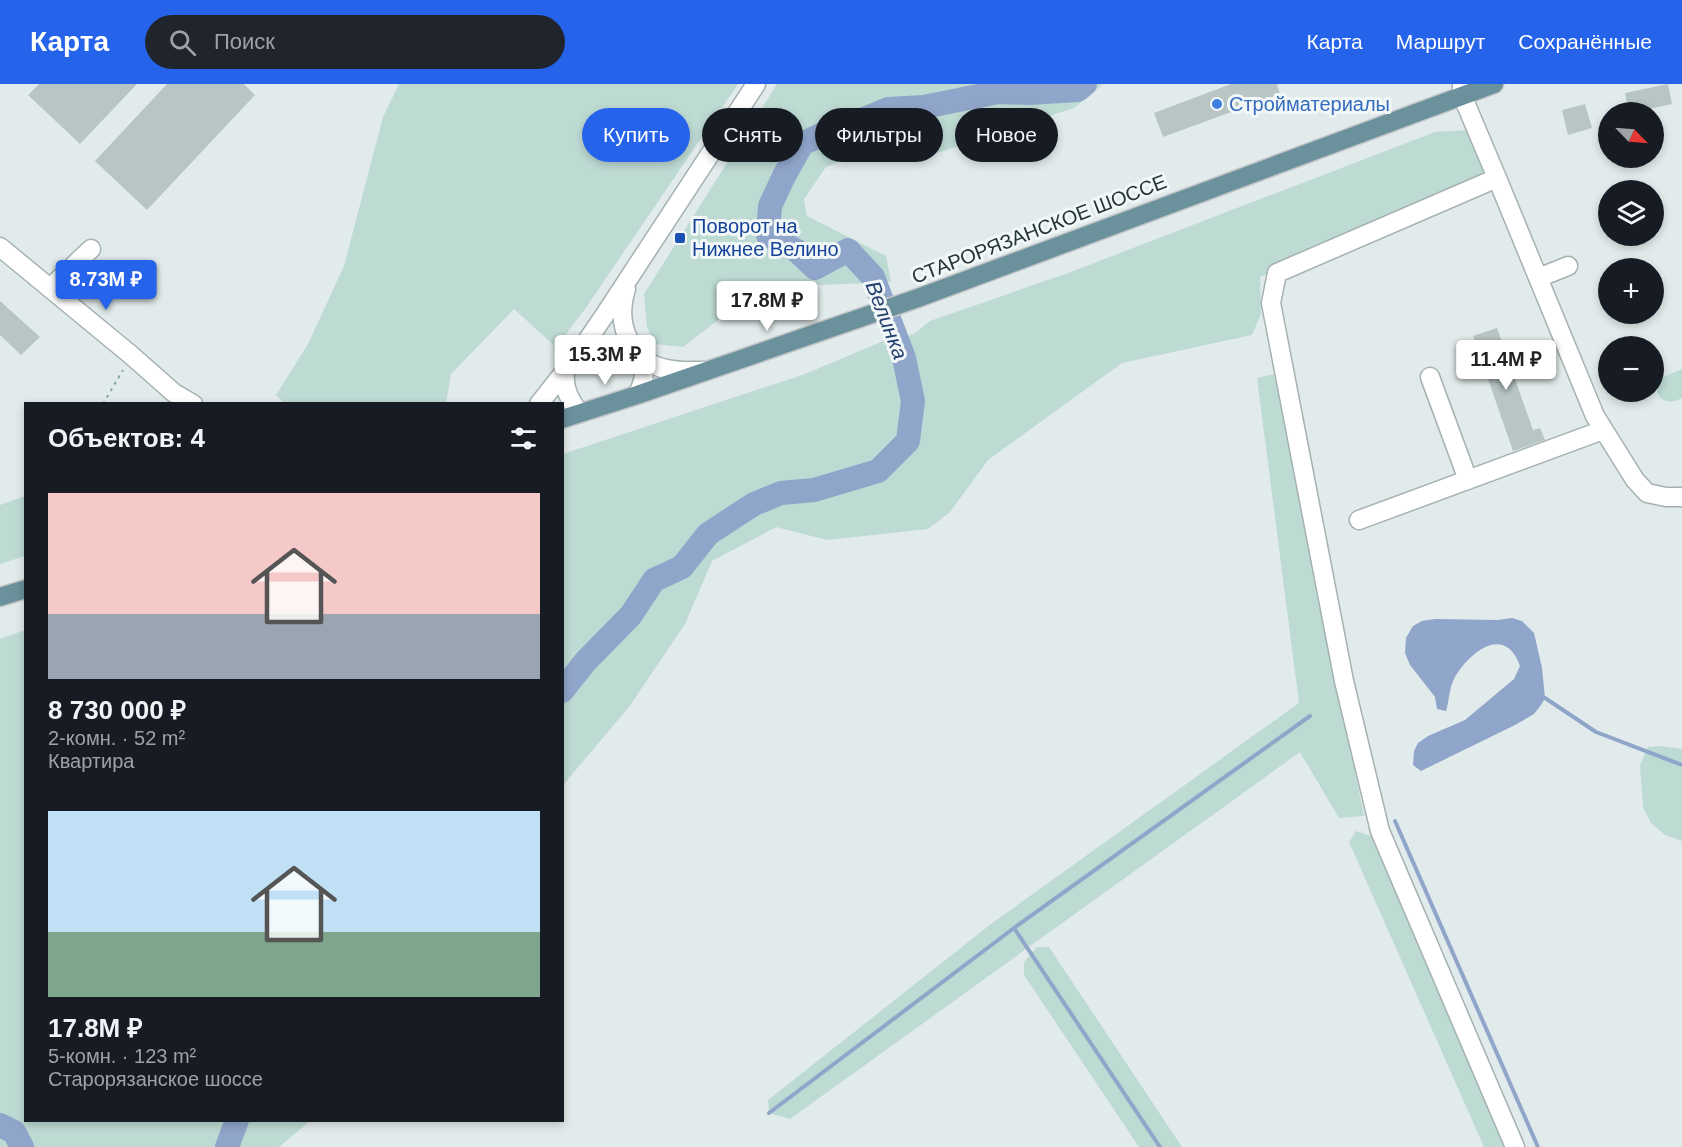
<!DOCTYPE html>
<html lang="ru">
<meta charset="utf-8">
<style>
body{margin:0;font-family:Arial,sans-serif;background:#20242c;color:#f1f3f6;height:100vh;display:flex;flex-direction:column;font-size:22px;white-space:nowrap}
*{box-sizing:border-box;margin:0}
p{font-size:20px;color:#9ea1a6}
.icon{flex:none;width:33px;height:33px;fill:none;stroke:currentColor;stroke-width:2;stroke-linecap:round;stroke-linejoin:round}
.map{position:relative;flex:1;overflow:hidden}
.drawer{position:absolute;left:24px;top:318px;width:540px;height:720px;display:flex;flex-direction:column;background:#171b24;border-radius:0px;box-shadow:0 3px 9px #0003}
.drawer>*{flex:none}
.hud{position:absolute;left:582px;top:24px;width:570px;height:54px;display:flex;gap:12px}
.needle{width:39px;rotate:115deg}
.buttons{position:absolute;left:1598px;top:18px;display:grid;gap:12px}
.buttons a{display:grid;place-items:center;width:66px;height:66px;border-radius:50%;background:#171b24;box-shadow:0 3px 9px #0003;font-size:30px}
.price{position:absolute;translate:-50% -51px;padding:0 14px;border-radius:6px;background:#fff;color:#222;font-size:20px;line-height:39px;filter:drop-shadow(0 2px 3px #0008)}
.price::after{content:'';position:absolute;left:50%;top:36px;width:18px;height:14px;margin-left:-9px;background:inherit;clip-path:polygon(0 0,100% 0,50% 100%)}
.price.current{background:#2563eb;color:#fff}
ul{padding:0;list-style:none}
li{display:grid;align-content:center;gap:12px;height:318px;padding:0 24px}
li span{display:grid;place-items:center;height:186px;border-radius:0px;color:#555}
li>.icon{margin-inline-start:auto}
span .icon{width:108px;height:108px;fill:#fffc;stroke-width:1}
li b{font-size:26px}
h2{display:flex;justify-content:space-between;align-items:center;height:72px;padding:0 24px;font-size:26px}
.pill{padding:0 21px;border-radius:27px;background:#171b24;box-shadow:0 3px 9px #0003;font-size:21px;line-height:54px}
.pill.current{background:#2563eb;color:#fff}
header{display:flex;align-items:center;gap:36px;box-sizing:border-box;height:84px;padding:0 30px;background:#2563eb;color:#fff}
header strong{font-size:28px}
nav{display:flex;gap:33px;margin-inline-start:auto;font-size:21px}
.search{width:420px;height:54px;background:#20242c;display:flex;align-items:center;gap:15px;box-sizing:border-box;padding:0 21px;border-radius:33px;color:#9ea1a6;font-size:22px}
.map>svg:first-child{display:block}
</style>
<header>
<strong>Карта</strong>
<div class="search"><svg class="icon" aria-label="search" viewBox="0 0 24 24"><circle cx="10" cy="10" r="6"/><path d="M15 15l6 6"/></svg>Поиск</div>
<nav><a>Карта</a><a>Маршрут</a><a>Сохранённые</a></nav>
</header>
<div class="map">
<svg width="1682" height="1063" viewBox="0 0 1682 1063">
<rect width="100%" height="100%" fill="#e2ebeb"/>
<!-- green -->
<path fill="#bddad3" d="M399 0H738L585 225 556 263 514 225 451 290 446 319H284L276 311 308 260 344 182 383 33Z
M777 0H1103L1074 24 934 70 852 72 826 83 804 115 807 132 886 172 891 198 796 202 731 226 683 263 655 260 647 243 644 210Z
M1467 46 1489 80 1475 98 1260 193 1261 230 1252 251 1122 279 988 376 950 428 928 445 827 456 776 443 712 477 685 540 629 623 563 701V370L805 290 886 256 914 250 930 237 1068 189 1435 48Z
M1682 285V314C1666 323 1652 314 1659 295Z
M1274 290 1364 732 1339 734 1300 668 790 1035 769 1029 768 1016 991 840 1299 619 1257 294Z
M25 412V472L0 480V421Z
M25 546 26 1036 310 1037 279 1063H0V555Z
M1661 662 1682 665V757L1665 751 1651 739 1643 723 1640 681 1648 663Z
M1356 747 1371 752 1506 1063H1484L1349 758Z
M1037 863H1049L1182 1063H1139L1024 891V878Z"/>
<!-- water -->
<path fill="#90a5ca" d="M1512 534 1522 537 1534 549 1542 584 1545 614 1541 621 1534 630 1515 641 1421 687 1413 681 1414 667 1418 659 1428 652 1465 636 1514 595 1520 582C1505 539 1468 569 1454 595 1449 605 1449 617 1446 627L1437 625 1435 613 1410 581 1405 569 1406 554 1413 542 1422 537 1435 535 1498 536Z"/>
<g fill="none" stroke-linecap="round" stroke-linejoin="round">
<!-- stream -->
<path stroke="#90a5ca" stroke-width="4" d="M1545 614 1596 648 1682 681
M1395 737 1538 1063
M1014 844 1160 1063
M769 1029 1014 844 1310 632"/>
<!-- river -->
<path stroke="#90a5ca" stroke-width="24" d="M562 607 585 578 631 531 654 496 682 483 708 450 754 420 781 409 814 406 878 387 908 357 913 317 904 274 873 193 848 166 815 184 797 167 768 151 770 122 784 92 802 60 833 45 859 37 888 25 924 23 998 8 1029 9 1078 6 1085 0
M0 1041 14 1048 22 1063
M227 1063 237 1036"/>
</g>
<!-- building -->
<path fill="#b8c5c5" d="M39 0H137L80 60 28 11Z
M167 0H244L255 11 147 126 95 77Z
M1231 0H1277L1280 10 1163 53 1154 29Z
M1668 0 1672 20 1648 25V28H1629L1625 9Z
M1585 20 1592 44 1568 51 1562 26Z
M0 217 40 253 21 271 0 251Z
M1497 244 1533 346 1540 344 1545 356 1513 367 1473 252Z"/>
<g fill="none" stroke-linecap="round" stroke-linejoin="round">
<!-- minor casing -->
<g stroke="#a5b1b2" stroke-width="21">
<path id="minor" d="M1462 0V11L1497 94 1277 189 1271 219 1344 597 1380 747 1515 1063
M1497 94 1595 332 1635 396 1647 409 1666 413H1682
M0 163 131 271 174 309 193 320
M1538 194 1568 182
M50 204 91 165
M626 205C615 238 629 278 667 285 679 288 691 287 704 287
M637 268C646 285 646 295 637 311
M565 287C563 305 570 316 579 329
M1430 293 1468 396
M539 320 576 273 604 232 756 0
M1359 436 1603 346"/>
</g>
<!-- major casing -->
<g stroke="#c2c6c8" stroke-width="21">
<path id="major" d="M562 335 637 311 918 214 1494 0
M0 513 26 505"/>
</g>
<!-- path -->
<path stroke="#86a5ab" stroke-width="2" stroke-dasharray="3 4.5" stroke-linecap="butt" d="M103 320 123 286"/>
<!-- minor -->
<use href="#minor" stroke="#fff" stroke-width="18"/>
<!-- major -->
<use href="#major" stroke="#6b919c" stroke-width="18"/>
</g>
<!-- markers -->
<circle fill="#3f7fe0" stroke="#f2f8f8" stroke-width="2" cx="1217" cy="20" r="6"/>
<rect fill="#1a4fb4" stroke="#f2f8f8" stroke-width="2" x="674" y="148" width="12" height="12" rx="3"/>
<g text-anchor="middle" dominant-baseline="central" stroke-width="6" stroke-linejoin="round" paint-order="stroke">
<!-- shop labels -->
<g font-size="20" fill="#366cbe" stroke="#f2f8f8" text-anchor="start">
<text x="1229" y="20">Стройматериалы</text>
</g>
<!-- transit labels -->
<g font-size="20" fill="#164399" stroke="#f2f8f8" text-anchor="start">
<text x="692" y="142">Поворот на<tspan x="692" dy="23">Нижнее Велино</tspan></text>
</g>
<!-- street labels -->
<g font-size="20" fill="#24353a" stroke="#f2f8f8">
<text transform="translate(1039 145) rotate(-21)">СТАРОРЯЗАНСКОЕ ШОССЕ</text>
</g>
<!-- water labels -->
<g font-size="21" font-style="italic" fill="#243f70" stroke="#f2f8f8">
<text transform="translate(887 236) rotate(69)">Велинка</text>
</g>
</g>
</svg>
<div class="buttons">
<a><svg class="needle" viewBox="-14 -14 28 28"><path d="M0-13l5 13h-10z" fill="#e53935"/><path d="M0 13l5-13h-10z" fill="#9ea1a6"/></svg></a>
<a><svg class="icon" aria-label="layers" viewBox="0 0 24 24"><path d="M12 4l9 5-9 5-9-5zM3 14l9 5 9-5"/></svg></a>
<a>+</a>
<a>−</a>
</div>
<b class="price current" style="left:106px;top:227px">8.73M ₽</b>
<b class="price" style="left:767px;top:248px">17.8M ₽</b>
<b class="price" style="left:605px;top:302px">15.3M ₽</b>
<b class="price" style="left:1506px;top:307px">11.4M ₽</b>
<div class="hud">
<a class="pill current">Купить</a>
<a class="pill">Снять</a>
<a class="pill">Фильтры</a>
<a class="pill">Новое</a>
</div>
<section class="drawer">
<h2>Объектов: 4<svg class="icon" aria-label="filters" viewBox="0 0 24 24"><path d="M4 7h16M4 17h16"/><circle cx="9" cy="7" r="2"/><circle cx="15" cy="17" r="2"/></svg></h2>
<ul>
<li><span style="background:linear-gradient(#f6c9c9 65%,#9aa5b1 0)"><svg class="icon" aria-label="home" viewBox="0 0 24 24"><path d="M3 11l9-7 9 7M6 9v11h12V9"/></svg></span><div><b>8 730 000 ₽</b><p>2-комн. · 52 m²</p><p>Квартира</p></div></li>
<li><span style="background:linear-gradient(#bfe0f5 65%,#7fa58c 0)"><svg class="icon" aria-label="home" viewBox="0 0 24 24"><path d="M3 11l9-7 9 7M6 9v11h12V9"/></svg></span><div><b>17.8M ₽</b><p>5-комн. · 123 m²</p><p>Старорязанское шоссе</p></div></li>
</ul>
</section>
</div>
